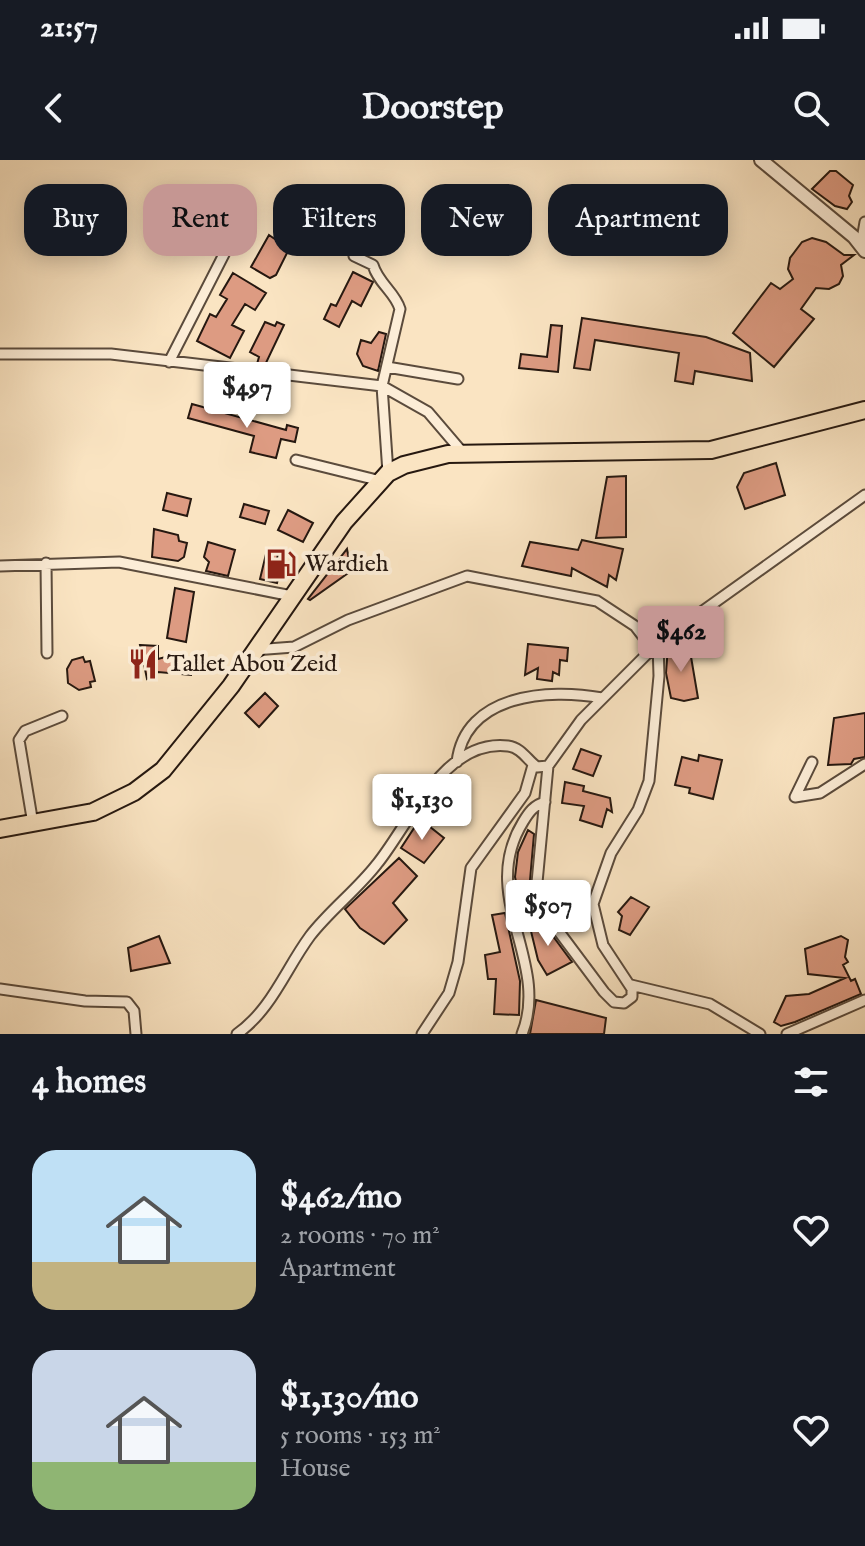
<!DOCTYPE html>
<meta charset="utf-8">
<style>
body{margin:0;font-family:"IM FELL English",serif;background:#242831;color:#f1f3f6;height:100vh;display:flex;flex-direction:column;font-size:30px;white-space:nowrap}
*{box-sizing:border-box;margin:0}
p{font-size:26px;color:#9ea1a6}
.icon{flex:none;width:44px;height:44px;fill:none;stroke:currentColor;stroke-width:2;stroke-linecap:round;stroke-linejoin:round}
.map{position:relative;height:874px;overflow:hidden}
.details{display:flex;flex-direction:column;background:#171b24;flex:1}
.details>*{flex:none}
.top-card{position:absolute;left:24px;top:24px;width:818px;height:72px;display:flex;gap:16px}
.price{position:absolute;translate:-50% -68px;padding:0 18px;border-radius:8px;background:#fff;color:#222;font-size:26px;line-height:52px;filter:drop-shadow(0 2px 4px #0008)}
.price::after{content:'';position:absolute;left:50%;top:48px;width:24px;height:18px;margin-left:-12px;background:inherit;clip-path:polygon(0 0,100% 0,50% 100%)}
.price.selected{background:#c59692;color:#111}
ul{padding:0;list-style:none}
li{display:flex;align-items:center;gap:24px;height:200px;padding:0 32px}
li span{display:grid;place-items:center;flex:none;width:224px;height:160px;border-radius:24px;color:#555}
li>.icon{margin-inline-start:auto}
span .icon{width:96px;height:96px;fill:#fffc;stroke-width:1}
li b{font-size:34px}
h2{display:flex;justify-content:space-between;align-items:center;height:96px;padding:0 32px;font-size:34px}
.chip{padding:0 28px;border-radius:24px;background:#171b24;box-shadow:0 4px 20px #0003;font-size:28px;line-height:72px}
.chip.selected{background:#c59692;color:#111}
.status{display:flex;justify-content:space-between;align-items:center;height:56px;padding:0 40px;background:#171b24;direction:ltr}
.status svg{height:22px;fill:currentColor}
header{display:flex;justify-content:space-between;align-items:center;height:104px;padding:0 32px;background:#171b24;font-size:36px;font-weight:700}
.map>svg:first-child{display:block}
</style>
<div class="status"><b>21:57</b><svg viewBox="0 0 49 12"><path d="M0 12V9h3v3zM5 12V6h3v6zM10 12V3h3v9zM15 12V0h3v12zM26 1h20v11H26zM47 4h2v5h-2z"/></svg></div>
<header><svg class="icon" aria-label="back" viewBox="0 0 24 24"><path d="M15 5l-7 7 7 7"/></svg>Doorstep<svg class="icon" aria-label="search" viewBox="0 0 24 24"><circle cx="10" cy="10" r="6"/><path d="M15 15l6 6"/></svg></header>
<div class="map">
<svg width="865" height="874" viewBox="0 0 865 874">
<rect width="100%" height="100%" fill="#fae4c2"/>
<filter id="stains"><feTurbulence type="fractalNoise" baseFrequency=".0025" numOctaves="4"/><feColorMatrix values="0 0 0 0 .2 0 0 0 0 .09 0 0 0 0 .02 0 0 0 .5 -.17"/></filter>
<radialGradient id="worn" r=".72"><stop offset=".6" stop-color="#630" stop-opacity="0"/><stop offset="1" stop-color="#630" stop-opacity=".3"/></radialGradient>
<!-- building -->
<path fill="#dd9b82" stroke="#261810" stroke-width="2" d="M830 11H836L853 25 849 36 852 42 847 49 835 46 812 29Z
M269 75 289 89 276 115 270 118 251 107Z
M812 78 826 82 844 95H854L841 105 843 116 839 124 829 129 816 128 801 149 814 159 774 207 733 173 771 123 780 129 793 119 788 109 790 98 802 82Z
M353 112 373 122 361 146 352 141 339 167 324 159 331 144 336 146Z
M233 113 266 133 255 150 245 144 232 165 244 171 230 198 197 181 210 154 216 157 227 139 220 135Z
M582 158 706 177 750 193 752 221 695 211 693 224 675 221 679 193 595 180 590 210 574 208Z
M265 162 275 166 277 162 284 165 265 205 257 204 259 197 250 192Z
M551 165 562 166 558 212 519 208 521 194 547 197Z
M379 172 386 174 378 211 363 206 357 194 361 180 371 183Z
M192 244 286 270 287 265 298 268 295 282 281 279 276 298 250 292 254 276 188 258Z
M776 303 785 335 745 349 737 327 744 313Z
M626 316V377L596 378 607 317Z
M167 333 191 339 187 356 163 350Z
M244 344 269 351 265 364 240 357Z
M288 350 313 363 303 382 278 370Z
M154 369 178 375 179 381 187 383 184 397 178 401 152 397Z
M582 380 623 389 616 420 609 415 607 427 572 408 571 416 522 406 530 382 578 390Z
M208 382 235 390 228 416 206 411 209 402 204 397Z
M347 389 351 411 310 440 308 439Z
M267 390 278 395 274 409 280 411 277 423 260 419Z
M175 428 194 432 186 482 167 478Z
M528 484 568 488 567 501 560 500 559 515 553 512 552 521 537 519 538 508 525 515Z
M140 485 158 486V499L173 495 192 501 191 515 158 512 147 519Z
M689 485 698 538 684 541 671 538 666 513 668 486Z
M83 497 85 502 90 501 95 521 90 522 91 527 79 530 68 523 67 509 72 500Z
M265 533 278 546 259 567 245 553Z
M865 553V597L854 599 851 604 828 605 834 558Z
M581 589 601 596 593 616 573 609Z
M699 595 722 600 713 639 689 633 690 628 675 625 682 597 698 601Z
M565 622 584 626 583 631 610 638 612 652 607 649 602 667 580 660 584 646 562 643Z
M420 659 444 678 424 703 401 688Z
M528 670 534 674 529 732 535 748 522 751 515 717 518 692Z
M399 698 417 716 393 743 407 760 384 784 360 768 345 749Z
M631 737 649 747 630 775 619 770 622 756 618 752Z
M505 753 520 821 519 855 494 854 496 819H488L485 795 500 792 492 755Z
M538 756 572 802 547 815 538 800 529 763Z
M159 776 170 803 131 811 128 788Z
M841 776 848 780 845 797 848 802 843 805 851 821 855 819 861 834 795 862 781 866 774 862 786 836 809 834 845 818 808 814 805 789Z
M536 840 606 858 604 874H530Z"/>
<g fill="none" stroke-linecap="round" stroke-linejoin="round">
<!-- minor casing -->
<g stroke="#5b4b3c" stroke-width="13">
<path id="minor" d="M861 85 865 62
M354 96 373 105C378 123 395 132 400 149L382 226 428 252 463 293
M0 194H111L382 226 388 313
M169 202 242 59
M387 207 458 219
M296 300 381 321
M46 403 47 493
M0 406 119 402 292 436
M254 490 294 487 348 460 467 416 597 441 635 466 652 488
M457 602C465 534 549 528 602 538
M812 602 795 637 820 633 865 604
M548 606 536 733 545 753 604 832 614 842 624 843 632 837V829L603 785 593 744 611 693 638 650 649 621 659 516 658 483
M33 664 19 580 25 571 62 556
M631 825 710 844 760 874
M0 829 85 841 127 842 134 851 136 874
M237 874C272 849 285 810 310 776 330 750 357 730 377 704 409 665 444 578 508 586 522 588 527 600 537 607L548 606 581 560 658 483 865 335
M422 874 449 833 458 802 471 708 525 633 533 605
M522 874C551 801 477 737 523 662 529 652 534 645 545 642
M787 874 865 840"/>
</g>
<!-- tertiary casing -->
<g stroke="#5b4b3c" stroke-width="16">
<path id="tertiary" d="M761 0 854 77 865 91"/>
</g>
<!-- trunk casing -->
<g stroke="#261810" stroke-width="20">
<path id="trunk" d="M0 669 93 652 134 632 163 610 231 526 344 362 388 313 404 305 448 294 711 290 865 250"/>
</g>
<!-- minor -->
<use href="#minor" stroke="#fcedd7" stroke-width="9"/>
<!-- tertiary -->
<use href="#tertiary" stroke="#fcedd7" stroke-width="12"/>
<!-- trunk -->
<use href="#trunk" stroke="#fae4c2" stroke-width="16"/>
</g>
<!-- icons -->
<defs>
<g id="fuel-bare" transform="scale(2.4)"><path d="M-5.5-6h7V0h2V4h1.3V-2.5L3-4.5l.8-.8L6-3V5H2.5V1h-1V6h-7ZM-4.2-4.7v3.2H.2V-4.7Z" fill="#8f2418" stroke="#fcedd7" stroke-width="2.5" paint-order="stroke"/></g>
<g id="restaurant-bare" transform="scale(2.4)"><path d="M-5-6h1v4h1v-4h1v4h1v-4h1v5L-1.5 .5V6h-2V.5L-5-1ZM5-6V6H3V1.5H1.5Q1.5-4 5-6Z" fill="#8f2418" stroke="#fcedd7" stroke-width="2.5" paint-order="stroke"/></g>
</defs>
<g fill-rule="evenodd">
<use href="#fuel-bare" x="281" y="404"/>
<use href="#restaurant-bare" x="143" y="504"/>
</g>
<g text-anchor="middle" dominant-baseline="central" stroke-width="8" stroke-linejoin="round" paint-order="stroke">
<!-- poi labels -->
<g font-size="24" fill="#261810" stroke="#fcedd7" text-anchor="start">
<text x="305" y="404">Wardieh</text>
<text x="167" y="504">Tallet Abou Zeid</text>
</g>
</g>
<rect width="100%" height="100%" filter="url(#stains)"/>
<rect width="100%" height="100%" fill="url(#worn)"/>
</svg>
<b class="price" style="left:247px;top:270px">$497</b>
<b class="price selected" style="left:681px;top:514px">$462</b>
<b class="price" style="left:422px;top:682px">$1,130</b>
<b class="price" style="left:548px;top:788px">$507</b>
<div class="top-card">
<a class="chip">Buy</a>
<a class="chip selected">Rent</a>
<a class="chip">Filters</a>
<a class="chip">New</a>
<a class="chip">Apartment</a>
</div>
</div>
<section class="details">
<h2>4 homes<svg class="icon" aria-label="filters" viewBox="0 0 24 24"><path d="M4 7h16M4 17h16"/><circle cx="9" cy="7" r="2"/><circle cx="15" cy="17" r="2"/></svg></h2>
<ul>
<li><span style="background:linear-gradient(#bfe0f5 70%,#c2b280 0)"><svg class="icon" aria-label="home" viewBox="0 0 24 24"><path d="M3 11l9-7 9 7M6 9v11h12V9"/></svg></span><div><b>$462/mo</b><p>2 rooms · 70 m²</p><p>Apartment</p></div><svg class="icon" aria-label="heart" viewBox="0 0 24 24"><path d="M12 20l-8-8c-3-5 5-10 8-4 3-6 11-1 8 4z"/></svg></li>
<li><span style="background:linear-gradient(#c9d6e8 70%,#8fb573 0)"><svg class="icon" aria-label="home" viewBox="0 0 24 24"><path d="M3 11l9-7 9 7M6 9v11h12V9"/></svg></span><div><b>$1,130/mo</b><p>5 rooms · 153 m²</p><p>House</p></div><svg class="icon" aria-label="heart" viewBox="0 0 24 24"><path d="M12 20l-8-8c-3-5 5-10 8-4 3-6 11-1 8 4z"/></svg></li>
</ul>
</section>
